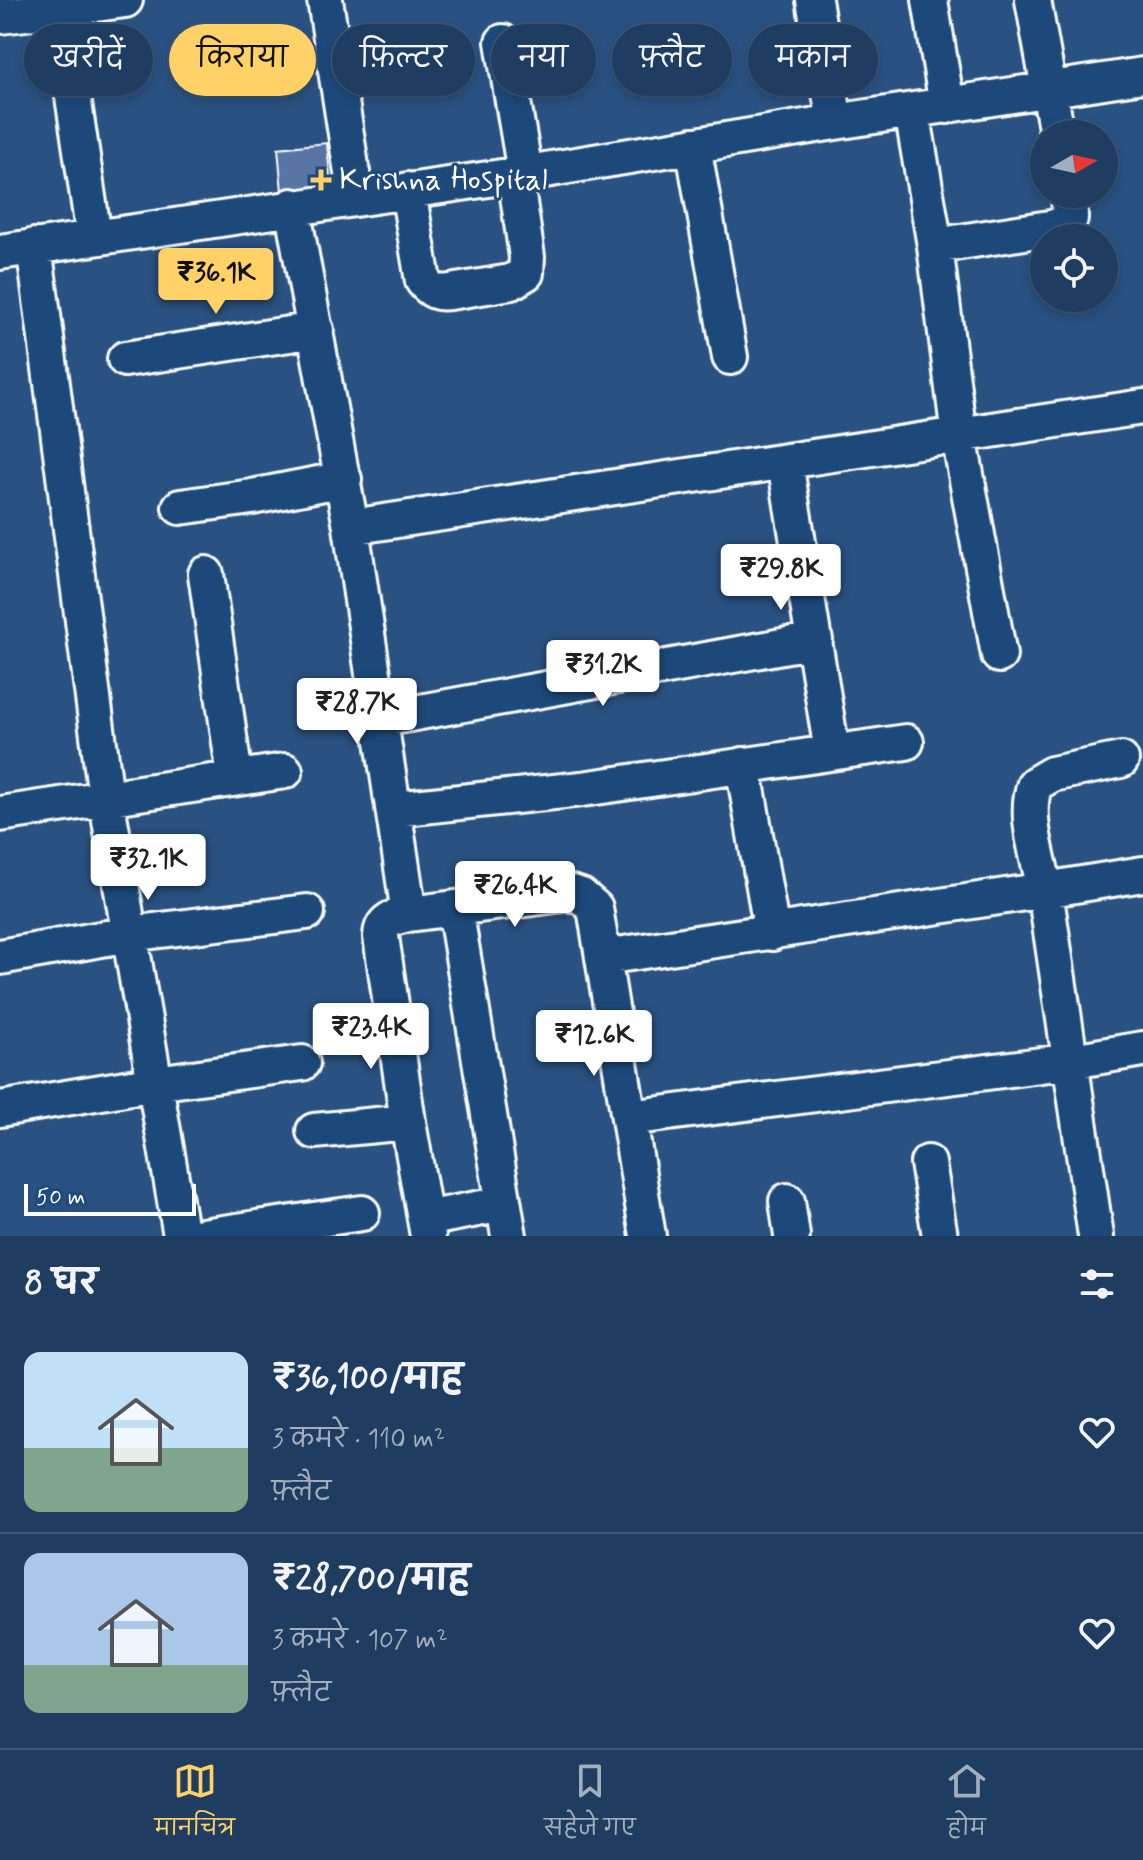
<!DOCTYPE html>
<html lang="hi">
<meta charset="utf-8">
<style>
body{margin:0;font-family:Mynerve,"Playpen Sans Deva",sans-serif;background:#2c486a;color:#f1f3f6;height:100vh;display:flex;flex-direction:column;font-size:30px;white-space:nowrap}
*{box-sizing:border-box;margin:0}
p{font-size:26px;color:#a1aebd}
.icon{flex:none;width:44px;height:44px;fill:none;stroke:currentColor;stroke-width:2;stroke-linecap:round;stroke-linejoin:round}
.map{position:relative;height:1236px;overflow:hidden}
.panel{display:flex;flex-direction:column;background:#1f3d61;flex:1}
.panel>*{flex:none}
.top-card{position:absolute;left:24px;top:24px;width:1096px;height:72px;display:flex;gap:16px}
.needle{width:52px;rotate:81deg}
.fabs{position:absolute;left:1030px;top:120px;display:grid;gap:16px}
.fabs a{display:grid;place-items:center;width:88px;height:88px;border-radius:50%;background:#1f3d61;box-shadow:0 4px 12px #0003,0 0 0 2px #3c5676;font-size:40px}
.scale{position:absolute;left:24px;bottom:20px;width:172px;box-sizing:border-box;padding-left:8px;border:4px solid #fff;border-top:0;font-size:22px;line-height:28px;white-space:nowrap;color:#fff;-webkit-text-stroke:6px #1f4a7a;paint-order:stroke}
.price{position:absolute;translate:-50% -68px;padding:0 18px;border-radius:8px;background:#fff;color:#222;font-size:26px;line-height:52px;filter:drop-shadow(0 2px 4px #0008)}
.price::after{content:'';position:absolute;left:50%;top:48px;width:24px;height:18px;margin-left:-12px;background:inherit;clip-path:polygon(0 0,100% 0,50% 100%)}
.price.selected{background:#ffd166;color:#111}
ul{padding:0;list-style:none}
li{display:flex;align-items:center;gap:24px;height:200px;padding:0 24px}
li+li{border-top:2px solid #3c5676}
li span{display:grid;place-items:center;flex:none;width:224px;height:160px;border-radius:16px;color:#555}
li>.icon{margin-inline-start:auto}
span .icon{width:96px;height:96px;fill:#fffc;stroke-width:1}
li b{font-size:34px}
h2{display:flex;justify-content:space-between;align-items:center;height:96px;padding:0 24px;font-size:34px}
.tag{padding:0 28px;border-radius:36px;background:#1f3d61;box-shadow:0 4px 12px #0003,0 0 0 2px #3c5676;font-size:28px;line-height:72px}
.tag.selected{background:#ffd166;color:#111}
.menu{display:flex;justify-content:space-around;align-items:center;height:112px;border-top:2px solid #3c5676;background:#1f3d61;font-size:22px;color:#a1aebd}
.menu a{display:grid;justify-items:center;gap:4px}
.menu .selected{color:#ffd166}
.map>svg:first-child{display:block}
</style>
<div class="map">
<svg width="1143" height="1236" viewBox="0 0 1143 1236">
<rect width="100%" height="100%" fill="#295181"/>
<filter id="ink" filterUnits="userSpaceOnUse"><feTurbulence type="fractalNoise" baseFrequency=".0125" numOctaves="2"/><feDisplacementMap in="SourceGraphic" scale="16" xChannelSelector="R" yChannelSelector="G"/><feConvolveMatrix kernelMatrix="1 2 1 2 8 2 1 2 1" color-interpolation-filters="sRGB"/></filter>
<g filter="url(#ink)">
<!-- building -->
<path fill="#5875a3" stroke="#fff" stroke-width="2" d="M327 143 331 188 282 192 278 148Z"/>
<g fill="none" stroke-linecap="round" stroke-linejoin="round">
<!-- minor casing -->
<g stroke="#fff" stroke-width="40">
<path id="minor" d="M325 0 356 198
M814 0 835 122
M930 0 947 106
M1033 0 1057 134
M0 16 60 9
M503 42 525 173
M912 111 935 246 959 436 999 655
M693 145 730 357
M408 190 423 281C431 291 438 294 450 292L511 282 526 273 527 257 515 175
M292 206 351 527 409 914 455 908 509 1236
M94 237 60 9 125 0
M34 246 106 797 181 1236
M935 246 1056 227 1070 218 1069 194
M0 252 515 175 835 122 1143 75
M125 359 316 330
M785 462 832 752
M180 507 252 497 344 479
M351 527 1143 407
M206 574 235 778
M382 719 815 640
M1121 760 1052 774 1035 784C1023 815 1039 858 1045 890L1143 874
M743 765 772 933
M395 809 582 789 906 742
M0 814 285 771
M455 908 572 893 581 896 595 908 648 1236
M409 914C395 917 382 919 381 936L408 1122 428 1236
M0 957 129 934 307 912
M604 957 1045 890 1096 1236
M0 1109 155 1083 302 1063
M629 1118 1072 1061 1143 1049
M314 1131 408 1122
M928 1163 940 1236
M787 1201 792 1236
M425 1219 503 1204
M202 1236 362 1213"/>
</g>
<!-- minor -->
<use href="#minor" stroke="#1f4a7a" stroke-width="34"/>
</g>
</g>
<!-- markers -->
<path fill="#ffd166" stroke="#1f4a7a" stroke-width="3" d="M317 168h8v8h8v8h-8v8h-8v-8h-8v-8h8z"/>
<g text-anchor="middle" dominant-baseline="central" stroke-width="6" stroke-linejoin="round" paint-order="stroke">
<!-- poi labels -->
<g font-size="32" fill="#fff" stroke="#1f4a7a" text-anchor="start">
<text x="339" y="180">Krishna Hospital</text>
</g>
</g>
</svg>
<div class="fabs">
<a><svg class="needle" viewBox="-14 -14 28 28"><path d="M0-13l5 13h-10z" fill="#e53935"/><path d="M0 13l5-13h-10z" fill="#a1aebd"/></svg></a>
<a><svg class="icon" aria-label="locate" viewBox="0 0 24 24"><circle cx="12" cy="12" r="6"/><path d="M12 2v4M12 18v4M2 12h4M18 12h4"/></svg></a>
</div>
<div class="scale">50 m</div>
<b class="price selected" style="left:216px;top:316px">₹36.1K</b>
<b class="price" style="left:781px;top:612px">₹29.8K</b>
<b class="price" style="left:603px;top:708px">₹31.2K</b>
<b class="price" style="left:357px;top:746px">₹28.7K</b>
<b class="price" style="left:148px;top:902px">₹32.1K</b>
<b class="price" style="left:515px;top:929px">₹26.4K</b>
<b class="price" style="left:371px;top:1071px">₹23.4K</b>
<b class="price" style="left:594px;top:1078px">₹12.6K</b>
<div class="top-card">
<a class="tag">खरीदें</a>
<a class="tag selected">किराया</a>
<a class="tag">फ़िल्टर</a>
<a class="tag">नया</a>
<a class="tag">फ़्लैट</a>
<a class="tag">मकान</a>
</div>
</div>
<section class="panel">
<h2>8 घर<svg class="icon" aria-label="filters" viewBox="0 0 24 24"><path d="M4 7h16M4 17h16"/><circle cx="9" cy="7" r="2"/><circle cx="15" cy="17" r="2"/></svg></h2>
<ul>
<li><span style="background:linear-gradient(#bfe0f5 60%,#7fa58c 0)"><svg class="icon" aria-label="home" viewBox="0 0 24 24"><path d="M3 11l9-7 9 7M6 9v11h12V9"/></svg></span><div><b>₹36,100/माह</b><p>3 कमरे · 110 m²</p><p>फ़्लैट</p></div><svg class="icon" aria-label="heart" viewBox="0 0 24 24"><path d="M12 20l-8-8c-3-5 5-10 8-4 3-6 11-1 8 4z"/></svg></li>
<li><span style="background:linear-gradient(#a9c7e8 70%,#7fa58c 0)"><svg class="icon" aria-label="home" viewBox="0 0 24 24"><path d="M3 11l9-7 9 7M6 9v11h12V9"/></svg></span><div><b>₹28,700/माह</b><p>3 कमरे · 107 m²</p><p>फ़्लैट</p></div><svg class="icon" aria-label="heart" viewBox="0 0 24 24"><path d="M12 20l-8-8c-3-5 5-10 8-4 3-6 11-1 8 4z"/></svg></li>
</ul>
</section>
<nav class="menu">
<a class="selected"><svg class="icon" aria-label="map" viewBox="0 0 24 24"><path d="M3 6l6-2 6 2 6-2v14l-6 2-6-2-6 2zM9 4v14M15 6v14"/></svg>मानचित्र</a>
<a><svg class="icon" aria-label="saved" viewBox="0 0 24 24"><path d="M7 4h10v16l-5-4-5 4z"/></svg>सहेजे गए</a>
<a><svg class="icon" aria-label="home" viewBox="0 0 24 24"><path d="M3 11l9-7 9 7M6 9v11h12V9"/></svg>होम</a>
</nav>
